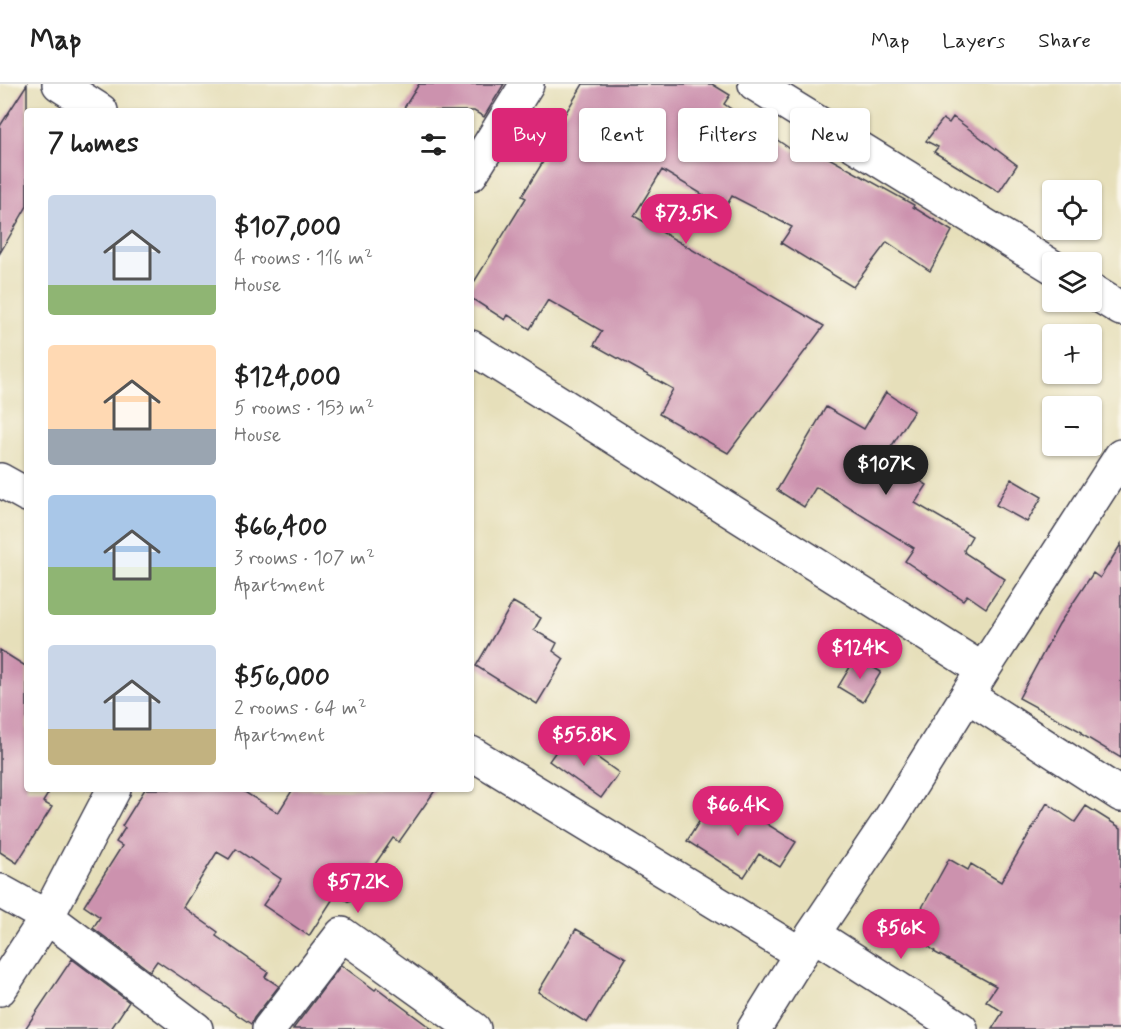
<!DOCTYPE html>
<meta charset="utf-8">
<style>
body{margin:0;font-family:Mynerve,sans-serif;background:#f2f2f2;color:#222;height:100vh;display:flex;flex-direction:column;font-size:22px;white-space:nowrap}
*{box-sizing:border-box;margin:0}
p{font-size:20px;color:#767676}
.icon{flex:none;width:33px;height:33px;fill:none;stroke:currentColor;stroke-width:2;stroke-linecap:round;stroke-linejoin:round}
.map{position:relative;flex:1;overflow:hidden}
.side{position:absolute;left:24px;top:24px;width:450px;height:684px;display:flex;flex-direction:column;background:#fff;border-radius:6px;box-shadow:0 2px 4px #0004}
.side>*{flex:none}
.guide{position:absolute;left:492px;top:24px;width:538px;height:54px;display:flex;gap:12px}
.buttons{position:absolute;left:1042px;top:96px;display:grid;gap:12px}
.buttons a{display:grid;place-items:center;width:60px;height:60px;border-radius:6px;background:#fff;box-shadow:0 2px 4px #0004;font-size:30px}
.price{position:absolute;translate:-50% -51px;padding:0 14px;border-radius:21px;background:#db2777;color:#fff;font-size:20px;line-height:39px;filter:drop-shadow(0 2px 3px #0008)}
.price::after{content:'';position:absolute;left:50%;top:36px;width:18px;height:14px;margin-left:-9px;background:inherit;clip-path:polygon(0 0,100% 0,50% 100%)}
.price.current{background:#222;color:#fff}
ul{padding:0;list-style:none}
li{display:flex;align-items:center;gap:18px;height:150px;padding:0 24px}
li span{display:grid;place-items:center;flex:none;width:168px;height:120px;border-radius:6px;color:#555}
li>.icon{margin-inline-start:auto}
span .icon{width:72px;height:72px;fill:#fffc;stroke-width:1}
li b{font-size:26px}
h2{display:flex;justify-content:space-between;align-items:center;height:72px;padding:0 24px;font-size:26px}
.tag{padding:0 21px;border-radius:6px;background:#fff;box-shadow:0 2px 4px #0004;font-size:21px;line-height:54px}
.tag.current{background:#db2777;color:#fff}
header{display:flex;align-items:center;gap:36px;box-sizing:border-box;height:84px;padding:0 30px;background:#fff;border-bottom:2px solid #e0e0e0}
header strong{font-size:28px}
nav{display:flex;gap:33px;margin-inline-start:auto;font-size:21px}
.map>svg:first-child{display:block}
</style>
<header>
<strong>Map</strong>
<nav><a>Map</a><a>Layers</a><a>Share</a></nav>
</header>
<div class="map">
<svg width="1121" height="945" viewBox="0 0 1121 945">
<rect width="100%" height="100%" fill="#fbf7ec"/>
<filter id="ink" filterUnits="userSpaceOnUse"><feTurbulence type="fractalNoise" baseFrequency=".0167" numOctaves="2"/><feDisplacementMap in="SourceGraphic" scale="12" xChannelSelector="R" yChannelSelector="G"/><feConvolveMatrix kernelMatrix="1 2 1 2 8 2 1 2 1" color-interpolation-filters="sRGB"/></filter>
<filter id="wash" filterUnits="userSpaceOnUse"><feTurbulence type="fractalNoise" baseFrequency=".008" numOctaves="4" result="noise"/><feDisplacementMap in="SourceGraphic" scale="24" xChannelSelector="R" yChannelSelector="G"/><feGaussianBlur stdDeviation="1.35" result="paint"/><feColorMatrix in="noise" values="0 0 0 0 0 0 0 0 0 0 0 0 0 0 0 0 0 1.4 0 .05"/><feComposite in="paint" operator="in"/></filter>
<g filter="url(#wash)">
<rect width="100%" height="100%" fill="#e6dfba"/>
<g id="blocks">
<!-- building -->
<path fill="#cc92ae" d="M27 0V122L0 169V42Z
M419 0H504L484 33 474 27H402Z
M583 0H712L730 11 724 20 795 68 800 58 914 121 913 123 952 147 930 187 887 158 853 203 781 159 792 143 732 112 725 124 662 86 634 132 824 242 728 369 659 330 673 305 594 261 602 247 548 216 530 245 508 231 505 236 471 214V203L526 114 522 112 546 73 541 70Z
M953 33 1017 81 999 108 934 68 938 63 926 57 943 35 949 39Z
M886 308 914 327 884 374 927 401 915 419 972 452 964 466 965 469 1005 495 986 524 967 511 963 516 905 477 914 464 816 403 804 423 777 406 826 323 864 345Z
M1011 395 1042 413 1027 438 996 421Z
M1121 460V674L1081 650 1082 648 1019 614 1059 540 1093 489 1100 494Z
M513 518 541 534 534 546 557 559 553 567 564 575 537 620 476 582Z
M0 566 27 583V705H51L43 718 52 723 17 779 0 768Z
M856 573 881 588 863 618 838 603Z
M567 652 619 689 601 714 549 677Z
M145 705H240L278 729 293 705H436L399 758 393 754 349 818 336 810 309 852 263 821 281 795 236 765 229 775 217 768 183 823 218 848 216 852 268 888 265 893 279 902 254 934 251 940 157 877 150 887 93 844 100 833 84 822 122 762 116 758 125 744 122 742Z
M717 709 796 758 780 783 759 770 744 793 687 757Z
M1047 719 1075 738 1086 722 1121 744V945H992L1003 928 986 917 996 902 934 868 935 867 908 849 949 775 968 786 971 780 1001 798Z
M576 845 626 874 587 939 538 908Z
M72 875 129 918 111 945H25Z
M341 881 375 906 377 904 432 945H293Z"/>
</g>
</g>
<g filter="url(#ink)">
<use href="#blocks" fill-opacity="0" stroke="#3f3e4e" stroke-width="1.5"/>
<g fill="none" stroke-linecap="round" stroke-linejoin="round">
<!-- street casing -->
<g stroke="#3f3e4e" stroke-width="36">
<path id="street" d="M59 0 101 27
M755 0 1053 183
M471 90 527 0
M1092 207 1121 225
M471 263 983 586
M0 396 27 411
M968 612 1121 711
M471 669 801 870
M0 807 47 833 196 945
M813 850 961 945
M0 905 47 833 114 705
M269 945 342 850 474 945
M754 945 813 850 887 740 983 586 1121 372"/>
</g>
<!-- street -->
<use href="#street" stroke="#fff" stroke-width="33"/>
</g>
</g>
</svg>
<div class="buttons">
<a><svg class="icon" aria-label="locate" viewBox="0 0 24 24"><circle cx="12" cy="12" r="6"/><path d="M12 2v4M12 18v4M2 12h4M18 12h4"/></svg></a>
<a><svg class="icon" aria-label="layers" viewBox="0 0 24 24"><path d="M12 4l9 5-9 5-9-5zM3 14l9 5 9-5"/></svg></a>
<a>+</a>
<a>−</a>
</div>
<b class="price" style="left:686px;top:161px">$73.5K</b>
<b class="price current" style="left:886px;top:412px">$107K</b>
<b class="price" style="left:860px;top:596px">$124K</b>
<b class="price" style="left:584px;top:683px">$55.8K</b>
<b class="price" style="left:738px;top:753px">$66.4K</b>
<b class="price" style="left:358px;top:830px">$57.2K</b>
<b class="price" style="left:901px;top:876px">$56K</b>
<div class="guide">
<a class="tag current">Buy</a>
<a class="tag">Rent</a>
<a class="tag">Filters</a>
<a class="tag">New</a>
</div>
<section class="side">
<h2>7 homes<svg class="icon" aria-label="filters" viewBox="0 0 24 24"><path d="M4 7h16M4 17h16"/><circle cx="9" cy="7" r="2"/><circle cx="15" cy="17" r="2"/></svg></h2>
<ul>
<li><span style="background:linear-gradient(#c9d6e8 75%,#8fb573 0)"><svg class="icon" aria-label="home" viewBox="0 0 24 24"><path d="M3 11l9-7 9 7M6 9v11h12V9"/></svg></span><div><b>$107,000</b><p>4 rooms · 116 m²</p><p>House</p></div></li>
<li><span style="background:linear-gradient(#ffd9b3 70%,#9aa5b1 0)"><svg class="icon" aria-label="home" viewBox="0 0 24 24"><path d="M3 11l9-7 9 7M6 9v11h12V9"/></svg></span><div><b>$124,000</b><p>5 rooms · 153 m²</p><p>House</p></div></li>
<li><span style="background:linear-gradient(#a9c7e8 60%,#8fb573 0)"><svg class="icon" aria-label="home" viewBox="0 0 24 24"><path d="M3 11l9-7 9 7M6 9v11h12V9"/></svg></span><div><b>$66,400</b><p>3 rooms · 107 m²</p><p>Apartment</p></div></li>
<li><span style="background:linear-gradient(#c9d6e8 70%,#c2b280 0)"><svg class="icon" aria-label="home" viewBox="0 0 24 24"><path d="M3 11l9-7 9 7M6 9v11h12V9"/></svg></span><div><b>$56,000</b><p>2 rooms · 64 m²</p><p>Apartment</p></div></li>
</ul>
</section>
</div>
